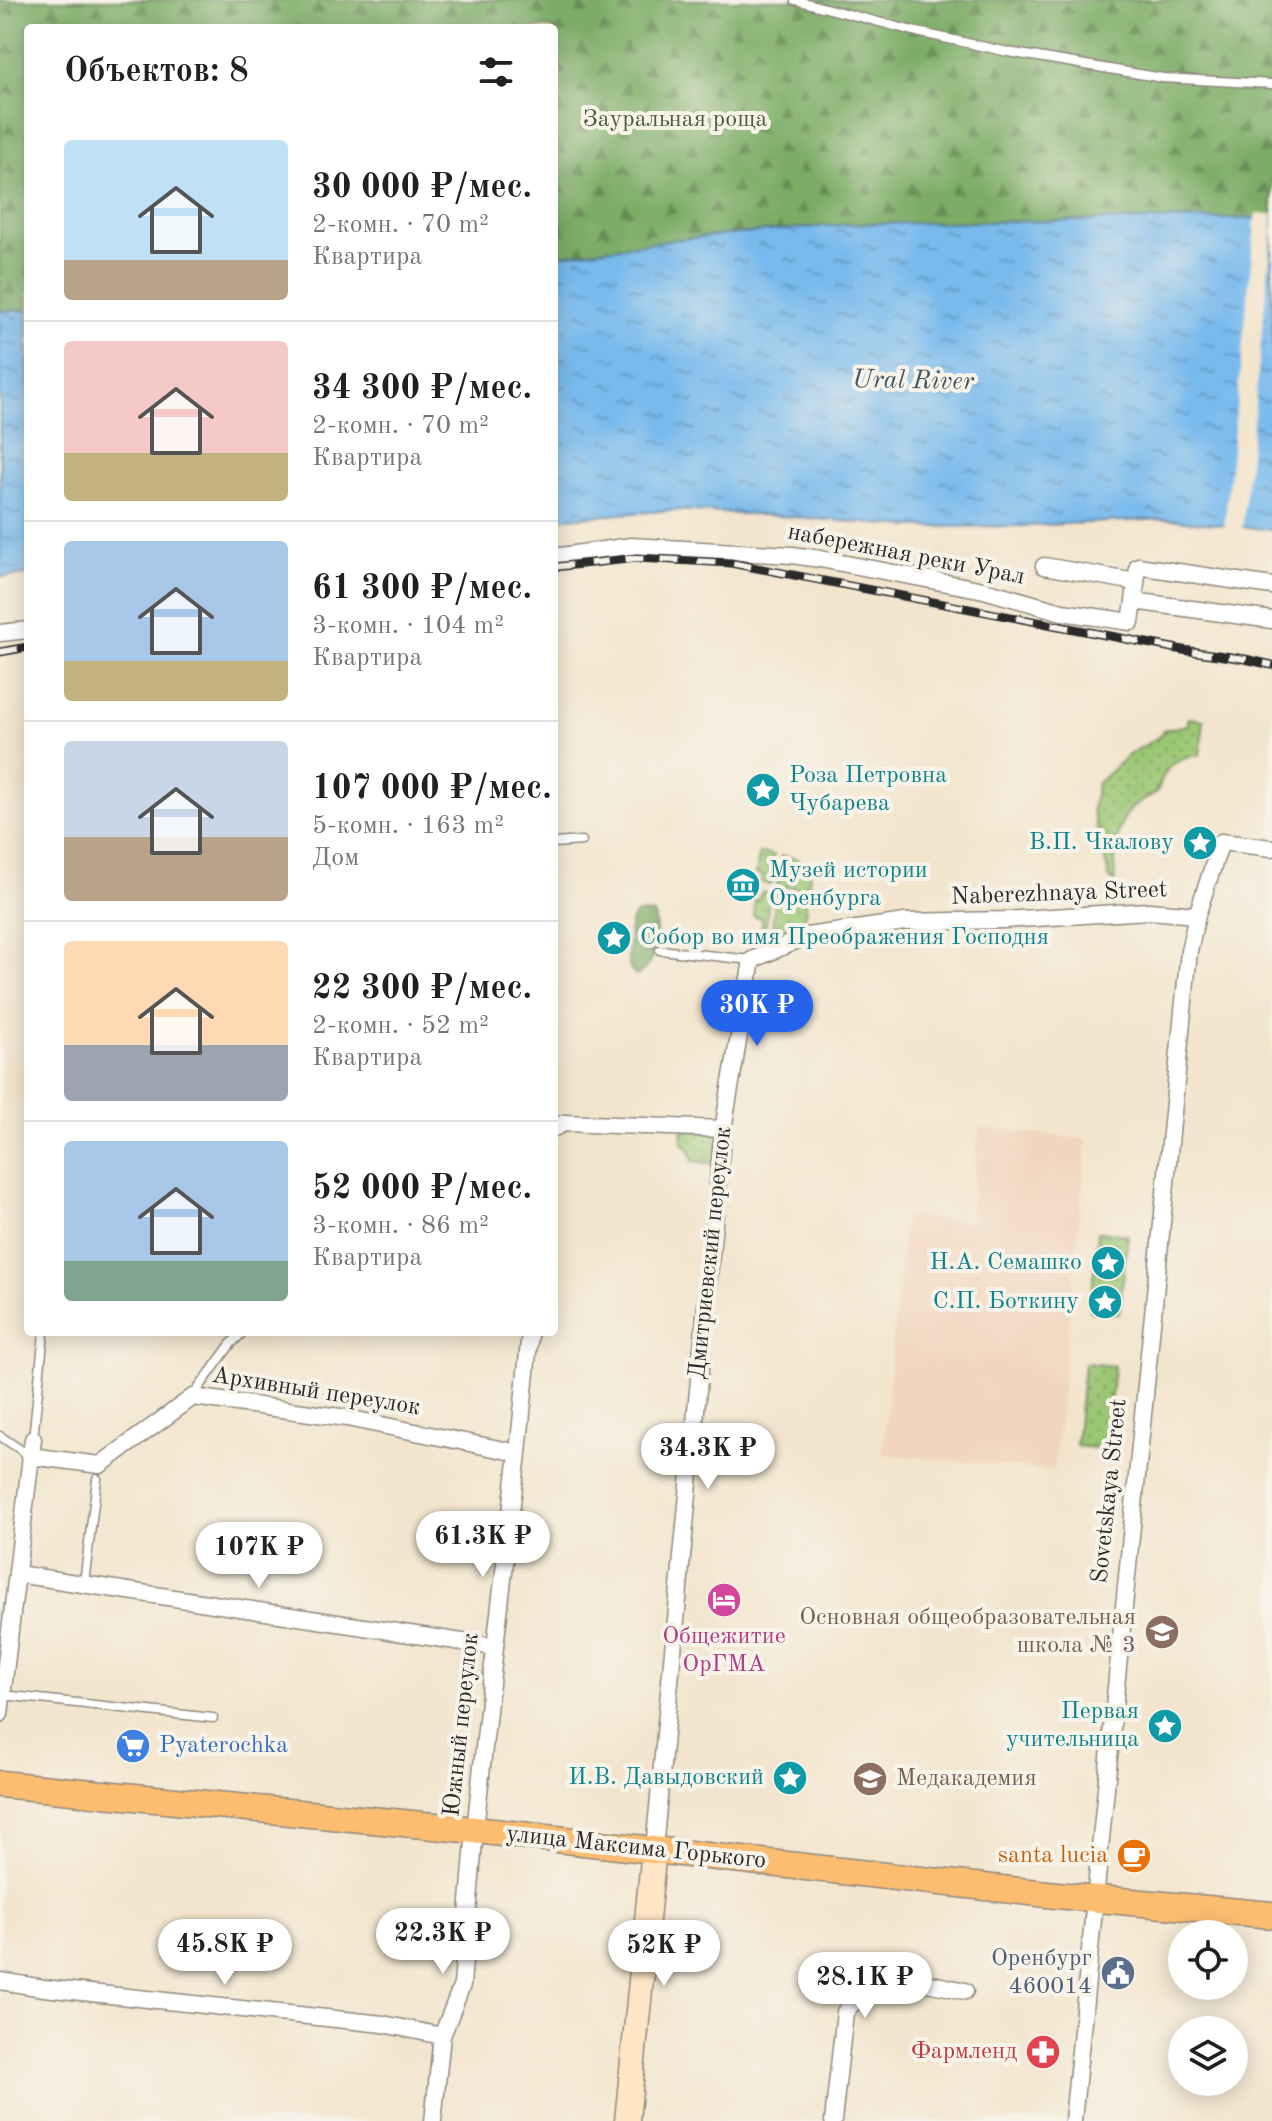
<!DOCTYPE html>
<html lang="ru">
<meta charset="utf-8">
<style>
body{margin:0;font-family:"Old Standard TT",serif;background:#f2f2f2;color:#202124;height:100vh;display:flex;flex-direction:column;font-size:30px;white-space:nowrap}
*{box-sizing:border-box;margin:0}
p{font-size:26px;color:#757577}
.icon{flex:none;width:44px;height:44px;fill:none;stroke:currentColor;stroke-width:2;stroke-linecap:round;stroke-linejoin:round}
.map{position:relative;flex:1;overflow:hidden}
.drawer{position:absolute;left:24px;top:24px;width:534px;height:1312px;display:flex;flex-direction:column;background:#fff;border-radius:8px;box-shadow:0 4px 20px #0003}
.drawer>*{flex:none}
.controls{position:absolute;left:1168px;top:1920px;display:grid;gap:16px}
.controls a{display:grid;place-items:center;width:80px;height:80px;border-radius:50%;background:#fff;box-shadow:0 4px 20px #0003;font-size:40px}
.price{position:absolute;translate:-50% -68px;padding:0 18px;border-radius:28px;background:#fff;color:#222;font-size:26px;line-height:52px;filter:drop-shadow(0 2px 4px #0008)}
.price::after{content:'';position:absolute;left:50%;top:48px;width:24px;height:18px;margin-left:-12px;background:inherit;clip-path:polygon(0 0,100% 0,50% 100%)}
.price.current{background:#2563eb;color:#fff}
ul{padding:0;list-style:none}
li{display:flex;align-items:center;gap:24px;height:200px;padding:0 40px}
li+li{border-top:2px solid #e0e0e0}
li span{display:grid;place-items:center;flex:none;width:224px;height:160px;border-radius:8px;color:#555}
li>.icon{margin-inline-start:auto}
span .icon{width:96px;height:96px;fill:#fffc;stroke-width:1}
li b{font-size:34px}
h2{display:flex;justify-content:space-between;align-items:center;height:96px;padding:0 40px;font-size:34px}
.map>svg:first-child{display:block}
</style>
<div class="map">
<svg width="1272" height="2121" viewBox="0 0 1272 2121">
<defs>
<pattern id="grass-dots" width="8" height="8" patternUnits="userSpaceOnUse" patternTransform="scale(2)"><rect width="8" height="8" fill="#9bc774"/><path d="M2 2h.1M6 6h.1" fill="none" stroke="#7fa25f" stroke-width="1.8" stroke-linecap="round"/></pattern>
<pattern id="forest-firs" width="22" height="20" patternUnits="userSpaceOnUse" patternTransform="scale(2)"><rect width="22" height="20" fill="#7cac66"/><path d="M5 1l3.5 6h-7zM16 11l3.5 6h-7z" fill="#668c54"/></pattern>
<pattern id="water-ripples" width="26" height="14" patternUnits="userSpaceOnUse" patternTransform="scale(2)"><rect width="26" height="14" fill="#78baed"/><path d="M2 4q2-2 4 0t4 0M15 11q2-2 4 0t4 0" fill="none" stroke="#6397c0"/></pattern>
</defs>
<rect width="100%" height="100%" fill="#f7f3e8"/>
<filter id="ink" filterUnits="userSpaceOnUse"><feTurbulence type="fractalNoise" baseFrequency=".0125" numOctaves="2"/><feDisplacementMap in="SourceGraphic" scale="16" xChannelSelector="R" yChannelSelector="G"/><feConvolveMatrix kernelMatrix="1 2 1 2 8 2 1 2 1" color-interpolation-filters="sRGB"/></filter>
<filter id="wash" filterUnits="userSpaceOnUse"><feTurbulence type="fractalNoise" baseFrequency=".006" numOctaves="4" result="noise"/><feDisplacementMap in="SourceGraphic" scale="32" xChannelSelector="R" yChannelSelector="G"/><feGaussianBlur stdDeviation="1.8" result="paint"/><feColorMatrix in="noise" values="0 0 0 0 0 0 0 0 0 0 0 0 0 0 0 0 0 1.4 0 .05"/><feComposite in="paint" operator="in"/></filter>
<g filter="url(#wash)">
<rect width="100%" height="100%" fill="#f3e5cd"/>
<!-- built -->
<path fill="#f1d5bd" d="M979 1128 1087 1139 1054 1471 882 1454 905 1216 970 1222Z"/>
<!-- grass -->
<path fill="url(#grass-dots)" stroke="#637950" stroke-width="2" d="M1188 718 1204 720 1200 755C1182 756 1168 763 1161 781 1160 784 1159 789 1156 792 1149 799 1138 802 1131 809 1113 827 1115 858 1115 881L1110 880 1092 810 1097 784 1127 756 1160 736 1163 730 1188 725Z
M759 853 774 855 771 885 762 883 760 874H756Z
M781 856 796 858 810 874 808 889 777 886Z
M762 892 770 893 765 932 761 931 762 918 753 916 755 900 757 901Z
M776 894 807 897 803 931 789 942 770 941Z
M683 1129 715 1132 719 1164 693 1161C691 1154 690 1146 682 1143Z
M1098 1232 1128 1235 1119 1314 1090 1311Z
M1084 1363 1114 1366 1106 1449 1076 1446Z"/>
<!-- forest -->
<path fill="url(#forest-firs)" stroke="#546c48" stroke-width="2" d="M0 0H1272V218L849 224 671 240 554 256V28H28V310L0 311Z
M637 913 654 914C658 937 657 963 636 976 625 965 628 959 629 945 630 932 627 924 637 913Z"/>
<!-- water -->
<path fill="url(#water-ripples)" stroke="#52728c" stroke-width="2" d="M1272 218V530L1166 519 1025 526 909 527 795 517 676 510 554 519V256L671 240 849 224Z
M28 310V575L0 577V311Z"/>
<!-- pier -->
<path fill="#f3e5cd" d="M1256 214H1272V234L1242 531 1224 529Z"/>
</g>
<g filter="url(#ink)">
<g fill="none" stroke-linecap="round" stroke-linejoin="round">
<!-- lane casing -->
<g stroke="#8f887c" stroke-width="11">
<path id="lane" d="M795 0 917 32 1008 52 1163 78 1272 84
M554 843 582 841
M660 950 751 960
M193 1396 230 1345 243 1332
M0 1436 30 1456
M33 1439 44 1332
M84 1583 97 1479
M3 1695 213 1718"/>
</g>
<!-- street casing -->
<g stroke="#8f887c" stroke-width="19">
<path id="street" d="M554 557 631 546 792 555 820 559 984 590 1062 612 1131 622 1134 601
M1044 566 1136 582
M1272 586 1138 566 1134 601 1272 620
M0 633 28 630
M554 1128 564 1123 723 1129
M30 1456 100 1465 193 1397 347 1418 518 1453
M17 1574 495 1647
M0 1714 33 1439
M654 1849 723 1129 752 960 807 936 905 922 1004 920 1149 911 1197 915 1221 842 1272 848
M0 1981 44 1988 383 2024 442 2036
M433 2121 442 2036 462 1985 475 1830 495 1647 518 1453 530 1332
M833 2121 845 2012C853 2003 862 1992 872 1986 896 1973 940 1986 965 1991
M1073 2121 1189 951 1197 915"/>
</g>
<!-- secondary casing -->
<g stroke="#8f887c" stroke-width="27">
<path id="secondary" d="M627 2121 654 1849"/>
</g>
<!-- primary casing -->
<g stroke="#8f887c" stroke-width="29">
<path id="primary" d="M0 1784 475 1830 1056 1895 1272 1915"/>
</g>
<!-- lane -->
<use href="#lane" stroke="#fff" stroke-width="8"/>
<!-- street -->
<use href="#street" stroke="#fff" stroke-width="16"/>
<!-- secondary -->
<use href="#secondary" stroke="#fee5c5" stroke-width="24"/>
<!-- primary -->
<use href="#primary" stroke="#fcbd6f" stroke-width="26"/>
<!-- rail casing -->
<g stroke="#2b2b2b" stroke-width="9">
<path id="rail" d="M554 567 637 558 731 563 1183 650 1245 659 1272 665
M0 652 28 647"/>
</g>
<!-- rail -->
<use href="#rail" stroke="#f7f3e8" stroke-width="6" stroke-dasharray="18" stroke-linecap="butt"/>
</g>
</g>
<!-- icons -->
<defs>
<g id="sight-disc" transform="scale(1.8)"><circle r="9.5" fill="#0f9aa8" stroke="#f7f3e8"/><path d="M0-6L1.8-2.2L6-1.7L2.9 1.2L3.7 5.4L0 3.3L-3.7 5.4L-2.9 1.2L-6-1.7L-1.8-2.2Z" fill="#fff"/></g>
<g id="museum-disc" transform="scale(1.8)"><circle r="9.5" fill="#0f9aa8" stroke="#f7f3e8"/><path d="M0-6L6-3V-2H-6V-3ZM-5-1h2V3h-2ZM-1-1h2V3h-2ZM3-1h2V3H3ZM-6 4H6V6H-6Z" fill="#fff"/></g>
<g id="hotel-disc" transform="scale(1.8)"><circle r="9.5" fill="#d1479c" stroke="#f7f3e8"/><path d="M-6-4.5h1.5V1H6V5H4.5V3h-9V5H-6ZM-4 0a1.8 1.8 0 1 1 3.6 0ZM.5 0V-2.5h3Q6-2.5 6 0Z" fill="#fff"/></g>
<g id="school-disc" transform="scale(1.8)"><circle r="9.5" fill="#8d6e63" stroke="#f7f3e8"/><path d="M0-5L7-2L0 1L-7-2ZM-4 1L0 2.5L4 1V4Q0 6-4 4Z" fill="#fff"/></g>
<g id="supermarket-disc" transform="scale(1.8)"><circle r="9.5" fill="#3f7fe0" stroke="#f7f3e8"/><path d="M-6-5.5h2.5l.6 2H6L4.5 2H-2.5L-4.4-4H-6ZM-1.5 3.2a1.3 1.3 0 1 0 .1 0ZM3 3.2a1.3 1.3 0 1 0 .1 0Z" fill="#fff"/></g>
<g id="university-disc" transform="scale(1.8)"><circle r="9.5" fill="#8d6e63" stroke="#f7f3e8"/><path d="M0-5L7-2L0 1L-7-2ZM-4 1L0 2.5L4 1V4Q0 6-4 4Z" fill="#fff"/></g>
<g id="cafe-disc" transform="scale(1.8)"><circle r="9.5" fill="#e8710a" stroke="#f7f3e8"/><path d="M-5.5-4.5H6V0H3Q3 3.5 0 3.5H-2.5Q-5.5 3.5-5.5 0ZM3-3.2v2h1.7v-2ZM-6 4.5H4V6H-6Z" fill="#fff"/></g>
<g id="civic-disc" transform="scale(1.8)"><circle r="9.5" fill="#5c6f8a" stroke="#f7f3e8"/><path d="M-.6-6.5H3V-4.5H.6V-3L4-1V1h2V6H-6V1h2V-1L-.6-3ZM-1.2 2.5V6h2.4V2.5Z" fill="#fff"/></g>
<g id="pharmacy-disc" transform="scale(1.8)"><circle r="9.5" fill="#e0444e" stroke="#f7f3e8"/><path d="M-2-6h4v4h4v4h-4v4h-4v-4h-4v-4h4Z" fill="#fff"/></g>
</defs>
<g fill-rule="evenodd">
<use href="#sight-disc" x="763" y="790"/>
<use href="#sight-disc" x="1200" y="843"/>
<use href="#museum-disc" x="743" y="885"/>
<use href="#sight-disc" x="614" y="938"/>
<use href="#sight-disc" x="1108" y="1263"/>
<use href="#sight-disc" x="1105" y="1302"/>
<use href="#hotel-disc" x="724" y="1600"/>
<use href="#school-disc" x="1162" y="1632"/>
<use href="#sight-disc" x="1165" y="1726"/>
<use href="#supermarket-disc" x="133" y="1746"/>
<use href="#sight-disc" x="790" y="1778"/>
<use href="#university-disc" x="870" y="1779"/>
<use href="#cafe-disc" x="1134" y="1856"/>
<use href="#civic-disc" x="1118" y="1973"/>
<use href="#pharmacy-disc" x="1043" y="2052"/>
</g>
<g text-anchor="middle" dominant-baseline="central" stroke-width="8" stroke-linejoin="round" paint-order="stroke">
<!-- park labels -->
<g font-size="24" fill="#4d5a41" stroke="#f7f3e8">
<text x="675" y="120">Зауральная роща</text>
</g>
<!-- street labels -->
<g font-size="24" fill="#2b2b2b" stroke="#f7f3e8">
<text transform="translate(906 555) rotate(11)">набережная реки Урал</text>
<text transform="translate(1059 894) rotate(-2)">Naberezhnaya Street</text>
<text transform="translate(711 1253) rotate(-84)">Дмитриевский переулок</text>
<text transform="translate(316 1392) rotate(9)">Архивный переулок</text>
<text transform="translate(1110 1491) rotate(-84)">Sovetskaya Street</text>
<text transform="translate(462 1725) rotate(-84)">Южный переулок</text>
<text transform="translate(636 1848) rotate(6)">улица Максима Горького</text>
</g>
<!-- culture labels -->
<g font-size="24" fill="#0d838f" stroke="#f7f3e8" text-anchor="end">
<text x="789" y="776" text-anchor="start">Роза Петровна<tspan x="789" dy="28">Чубарева</tspan></text>
<text x="1174" y="843">В.П. Чкалову</text>
<text x="769" y="871" text-anchor="start">Музей истории<tspan x="769" dy="28">Оренбурга</tspan></text>
<text x="640" y="938" text-anchor="start">Собор во имя Преображения Господня</text>
<text x="1082" y="1263">Н.А. Семашко</text>
<text x="1079" y="1302">С.П. Боткину</text>
<text x="1139" y="1712">Первая<tspan x="1139" dy="28">учительница</tspan></text>
<text x="764" y="1778">И.В. Давыдовский</text>
</g>
<!-- education labels -->
<g font-size="24" fill="#785e54" stroke="#f7f3e8" text-anchor="end">
<text x="1136" y="1618">Основная общеобразовательная<tspan x="1136" dy="28">школа № 3</tspan></text>
<text x="896" y="1779" text-anchor="start">Медакадемия</text>
</g>
<!-- hotel labels -->
<g font-size="24" fill="#b23c85" stroke="#f7f3e8">
<text x="724" y="1637">Общежитие<tspan x="724" dy="28">ОрГМА</tspan></text>
</g>
<!-- shop labels -->
<g font-size="24" fill="#366cbe" stroke="#f7f3e8" text-anchor="start">
<text x="159" y="1746">Pyaterochka</text>
</g>
<!-- food labels -->
<g font-size="24" fill="#c56008" stroke="#f7f3e8" text-anchor="end">
<text x="1108" y="1856">santa lucia</text>
</g>
<!-- service labels -->
<g font-size="24" fill="#4e5e75" stroke="#f7f3e8" text-anchor="end">
<text x="1092" y="1959">Оренбург<tspan x="1092" dy="28">460014</tspan></text>
</g>
<!-- health labels -->
<g font-size="24" fill="#be3a42" stroke="#f7f3e8" text-anchor="end">
<text x="1017" y="2052">Фармленд</text>
</g>
<!-- water labels -->
<g font-size="26" font-style="italic" fill="#425665" stroke="#f7f3e8">
<text transform="translate(913 381) rotate(1)">Ural River</text>
</g>
</g>
</svg>
<div class="controls">
<a><svg class="icon" aria-label="locate" viewBox="0 0 24 24"><circle cx="12" cy="12" r="6"/><path d="M12 2v4M12 18v4M2 12h4M18 12h4"/></svg></a>
<a><svg class="icon" aria-label="layers" viewBox="0 0 24 24"><path d="M12 4l9 5-9 5-9-5zM3 14l9 5 9-5"/></svg></a>
</div>
<b class="price current" style="left:757px;top:1048px">30K ₽</b>
<b class="price" style="left:708px;top:1491px">34.3K ₽</b>
<b class="price" style="left:483px;top:1579px">61.3K ₽</b>
<b class="price" style="left:259px;top:1590px">107K ₽</b>
<b class="price" style="left:443px;top:1976px">22.3K ₽</b>
<b class="price" style="left:225px;top:1987px">45.8K ₽</b>
<b class="price" style="left:664px;top:1988px">52K ₽</b>
<b class="price" style="left:865px;top:2020px">28.1K ₽</b>
<section class="drawer">
<h2>Объектов: 8<svg class="icon" aria-label="filters" viewBox="0 0 24 24"><path d="M4 7h16M4 17h16"/><circle cx="9" cy="7" r="2"/><circle cx="15" cy="17" r="2"/></svg></h2>
<ul>
<li><span style="background:linear-gradient(#bfe0f5 75%,#b9a48a 0)"><svg class="icon" aria-label="home" viewBox="0 0 24 24"><path d="M3 11l9-7 9 7M6 9v11h12V9"/></svg></span><div><b>30 000 ₽/мес.</b><p>2-комн. · 70 m²</p><p>Квартира</p></div></li>
<li><span style="background:linear-gradient(#f6c9c9 70%,#c2b280 0)"><svg class="icon" aria-label="home" viewBox="0 0 24 24"><path d="M3 11l9-7 9 7M6 9v11h12V9"/></svg></span><div><b>34 300 ₽/мес.</b><p>2-комн. · 70 m²</p><p>Квартира</p></div></li>
<li><span style="background:linear-gradient(#a9c7e8 75%,#c2b280 0)"><svg class="icon" aria-label="home" viewBox="0 0 24 24"><path d="M3 11l9-7 9 7M6 9v11h12V9"/></svg></span><div><b>61 300 ₽/мес.</b><p>3-комн. · 104 m²</p><p>Квартира</p></div></li>
<li><span style="background:linear-gradient(#c9d6e8 60%,#b9a48a 0)"><svg class="icon" aria-label="home" viewBox="0 0 24 24"><path d="M3 11l9-7 9 7M6 9v11h12V9"/></svg></span><div><b>107 000 ₽/мес.</b><p>5-комн. · 163 m²</p><p>Дом</p></div></li>
<li><span style="background:linear-gradient(#ffd9b3 65%,#9aa5b1 0)"><svg class="icon" aria-label="home" viewBox="0 0 24 24"><path d="M3 11l9-7 9 7M6 9v11h12V9"/></svg></span><div><b>22 300 ₽/мес.</b><p>2-комн. · 52 m²</p><p>Квартира</p></div></li>
<li><span style="background:linear-gradient(#a9c7e8 75%,#7fa58c 0)"><svg class="icon" aria-label="home" viewBox="0 0 24 24"><path d="M3 11l9-7 9 7M6 9v11h12V9"/></svg></span><div><b>52 000 ₽/мес.</b><p>3-комн. · 86 m²</p><p>Квартира</p></div></li>
</ul>
</section>
</div>
